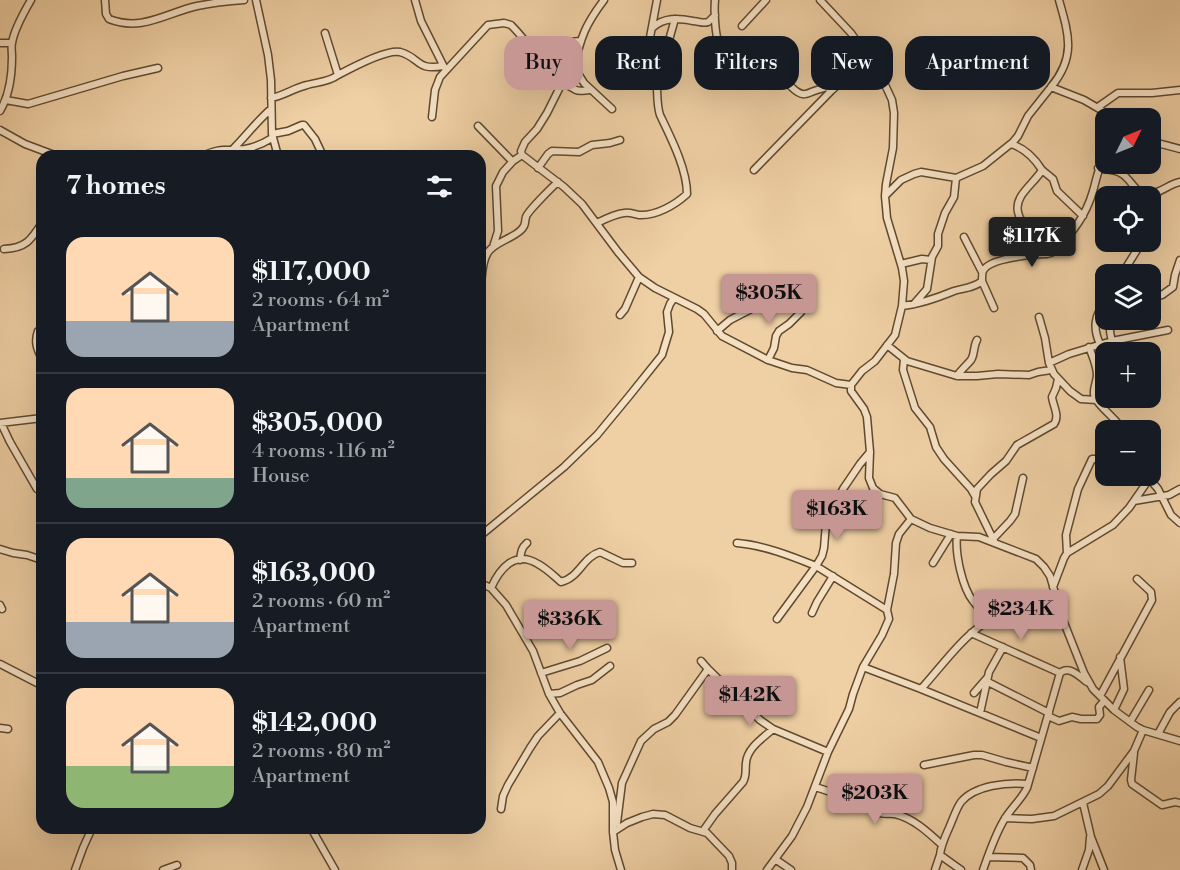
<!DOCTYPE html>
<meta charset="utf-8">
<style>
body{margin:0;font-family:"Libre Bodoni",serif;background:#20242c;color:#f1f3f6;height:100vh;display:flex;flex-direction:column;font-size:22px;white-space:nowrap}
*{box-sizing:border-box;margin:0}
p{font-size:20px;color:#9ea1a6}
.icon{flex:none;width:33px;height:33px;fill:none;stroke:currentColor;stroke-width:2;stroke-linecap:round;stroke-linejoin:round}
.map{position:relative;flex:1;overflow:hidden}
.sheet{position:absolute;left:36px;top:150px;width:450px;height:684px;display:flex;flex-direction:column;background:#171b24;border-radius:18px;box-shadow:0 6px 24px #0002}
.sheet>*{flex:none}
.banner{position:absolute;left:504px;top:36px;width:570px;height:54px;display:flex;gap:12px}
.needle{width:39px;rotate:47deg}
.buttons{position:absolute;left:1095px;top:108px;display:grid;gap:12px}
.buttons a{display:grid;place-items:center;width:66px;height:66px;border-radius:12px;background:#171b24;box-shadow:0 6px 24px #0002;font-size:30px}
.price{position:absolute;translate:-50% -51px;padding:0 14px;border-radius:6px;background:#c59692;color:#111;font-size:20px;line-height:39px;filter:drop-shadow(0 2px 3px #0008)}
.price::after{content:'';position:absolute;left:50%;top:36px;width:18px;height:14px;margin-left:-9px;background:inherit;clip-path:polygon(0 0,100% 0,50% 100%)}
.price.current{background:#222;color:#fff}
ul{padding:0;list-style:none}
li{display:flex;align-items:center;gap:18px;height:150px;padding:0 30px}
li+li{border-top:2px solid #363941}
li span{display:grid;place-items:center;flex:none;width:168px;height:120px;border-radius:18px;color:#555}
li>.icon{margin-inline-start:auto}
span .icon{width:72px;height:72px;fill:#fffc;stroke-width:1}
li b{font-size:26px}
h2{display:flex;justify-content:space-between;align-items:center;height:72px;padding:0 30px;font-size:26px}
.chip{padding:0 21px;border-radius:18px;background:#171b24;box-shadow:0 6px 24px #0002;font-size:21px;line-height:54px}
.chip.current{background:#c59692;color:#111}
.map>svg:first-child{display:block}
</style>
<div class="map">
<svg width="1180" height="870" viewBox="0 0 1180 870">
<rect width="100%" height="100%" fill="#efcfa4"/>
<filter id="stains"><feTurbulence type="fractalNoise" baseFrequency=".00333" numOctaves="4"/><feColorMatrix values="0 0 0 0 .2 0 0 0 0 .09 0 0 0 0 .02 0 0 0 .5 -.17"/></filter>
<radialGradient id="worn" r=".72"><stop offset=".6" stop-color="#630" stop-opacity="0"/><stop offset="1" stop-color="#630" stop-opacity=".3"/></radialGradient>
<g fill="none" stroke-linecap="round" stroke-linejoin="round">
<!-- minor casing -->
<g stroke="#5f4a2e" stroke-width="9">
<path id="minor" d="M105 0 106 14 109 19C142 32 166 13 197 6 212 3 229 1 244 0
M256 0 268 55 271 80 272 134 278 156
M415 0 421 21 444 67
M604 0C585 25 581 37 574 67L584 83 612 109
M715 0C714 10 715 35 719 44 722 50 729 53 733 57L722 76
M820 0 851 33 881 76 892 100 894 113 893 148 886 184 885 196 887 218 902 268 904 281 902 306 895 335 875 361 862 371 851 385V391L864 409 867 417 870 452 869 478 873 488 880 494 895 498 911 519 930 528 957 536 979 537 1036 559 1044 567 1050 576 1063 620 1084 673 1093 689 1114 710 1137 727 1143 730 1180 741
M742 26 766 0
M652 28C664 17 678 18 693 21 698 21 703 24 708 22 711 20 713 17 715 15
M0 43H12
M529 46 580 41
M785 55C783 60 781 67 782 73 783 80 798 96 805 94 808 94 811 92 814 91 822 88 829 87 837 85
M656 73 665 54 675 19
M338 75C351 68 386 49 400 52 421 58 416 71 443 66
M563 81 547 113 537 129 525 142 521 151 522 155 564 187 582 204 618 252 639 277 655 288 697 309 704 314 722 336 768 360 792 368 807 370 836 383 851 385
M1051 87C1076 57 1069 35 1059 0
M271 98C283 96 294 88 307 85 318 82 329 82 338 75L325 33
M6 100 28 104 123 76 158 68
M1098 107 1118 93H1152L1180 90
M0 111C10 94 12 76 12 57 12 52 11 47 12 43 14 30 24 12 31 0
M432 117 435 90 440 77 488 25 504 23 511 25C532 46 548 76 576 90 580 92 585 90 590 90
M478 126 511 160 513 161 522 155
M0 130 25 144 57 156
M272 134 288 131 302 125H304L315 139 323 156
M1150 141 1180 149
M1011 144C1024 148 1035 159 1042 170 1035 183 1014 195 1018 212 1020 223 1026 221 1023 235
M233 149C246 136 257 121 271 109
M202 156C221 147 228 151 245 149 256 147 264 143 272 138
M538 168 548 154 552 151 579 152 592 145 610 143 620 140
M1098 168C1106 170 1115 169 1122 174 1132 180 1135 194 1148 194 1160 194 1169 184 1180 182
M754 170 831 91 869 57
M1042 170 1053 179 1057 191 1083 216
M886 195 901 180 914 174 921 172 956 178 983 166 1013 142 1018 136 1028 116 1051 87 1084 100 1115 118
M1150 211 1158 192
M597 223C605 219 615 214 624 213 629 212 634 214 639 215 656 216 675 205 687 194 687 169 671 138 660 115 656 103 658 89 656 76 655 67 649 58 648 48L657 0
M964 237 982 272
M493 247 498 231 496 186 503 172 513 161
M4 249C26 248 31 240 42 223
M901 264 922 259 931 260
M1122 274 1142 242
M982 281 994 308
M480 287C483 277 481 265 487 254 492 243 512 239 521 230 527 224 524 223 526 217 527 212 553 186 558 182
M1150 297 1162 295 1173 287 1175 275 1180 260
M914 304 927 289 932 257 938 246V234L945 213 954 197 956 178
M902 306C921 304 937 298 954 291 964 288 974 288 982 281 982 279 982 273 983 271 989 258 1034 254 1047 254L1051 253C1071 236 1086 216 1093 191 1097 178 1098 166 1106 155
M620 315 625 309 639 277
M1039 317 1045 338 1049 363 1054 374 1070 391 1081 399 1096 400
M38 331C34 342 37 349 42 359
M717 331 730 320 755 307
M1112 341C1110 333 1108 326 1114 320
M1100 344C1092 327 1095 315 1106 300
M887 345 907 361 957 376H977L998 374 1029 375 1038 372 1051 370
M1089 347C1092 355 1097 366 1097 375 1097 381 1093 388 1094 394 1095 404 1117 419 1123 430
M904 359 903 370 915 408 930 427 936 447 944 459 971 489 975 496
M768 360 774 348 776 336 779 331 789 324 801 312
M1049 363 1069 354 1112 341 1168 330
M957 376C961 370 966 366 971 360 975 354 973 347 977 340
M0 423 42 418
M1 423 10 442 37 489
M870 452 860 464 843 489 826 523 824 548 822 556 816 566 887 610
M1147 476 1158 489 1171 515 1180 523
M1134 501 1169 495 1180 489
M480 536 564 467 597 435 630 395 662 355 669 332 667 312 670 304 674 298
M957 536C955 553 962 587 973 601 978 608 986 616 994 621
M993 539 1010 521 1015 514 1023 478
M737 543C763 545 791 556 816 566L777 619
M995 543 975 502 977 489 991 474 1006 461 1017 445 1054 424C1060 416 1053 406 1052 397L1056 388 1058 379
M0 549 13 553 27 555 42 560
M1067 553 1066 535 1068 527 1078 489 1092 459H1106
M520 560C521 553 521 548 527 543
M933 563 951 534
M480 583 491 588 506 605 533 651 549 694 560 713 598 762 609 788 613 802V832L615 850 621 870
M1053 587 1064 558 1067 553 1113 525 1129 508 1145 485 1147 476
M491 588C500 568 515 550 538 564 546 568 554 576 561 582 579 578 583 557 600 552L623 563H632
M0 605 2 609
M812 613 817 602 833 576
M971 633 1060 673
M701 661 708 669 760 720 773 729 828 752
M0 664 37 683 42 685
M863 667 921 689 1041 738
M541 673 580 661 607 648
M986 681 1049 713
M921 689C940 668 960 640 983 624L1009 617 1036 600 1056 595
M974 693 987 678
M549 694 560 693 577 685 592 680 610 666
M1100 696 1152 600 1151 592 1137 579
M1114 710 1124 689 1120 657
M980 713 989 672 1003 647
M1048 716 1059 721 1072 717 1081 719H1097L1100 715 1099 707 1104 701
M1130 722 1149 690
M0 728 8 729
M1158 734 1170 712 1180 702
M1134 753 1131 780 1132 784 1162 805 1175 802 1180 803
M924 765 974 755H982L1006 762 1033 768
M815 787C837 793 856 803 877 812 883 815 889 813 895 814 913 818 929 833 942 845
M1083 803 1091 837 1104 870
M501 809 503 796 508 785 530 748 538 736 560 713
M1005 818 1032 819 1054 816 1099 794 1108 786 1134 751 1143 730
M617 823 622 783 641 741 654 729 668 722 675 715 708 669
M311 828 335 870
M703 831 715 814 743 782C747 775 745 770 746 763 747 748 763 738 773 729
M613 832 627 823 642 817 653 814 665 815 690 828 707 833 729 856 732 863V870
M988 857 1023 858 1030 865 1031 870
M775 859 791 870
M75 870 83 848 92 828
M163 870 177 865
M767 870 792 836 807 807 828 752 849 709 853 694 863 667 882 635 889 619 887 610 894 574 896 543 899 534 911 519
M935 870 940 855
M961 870 940 855C941 845 945 837 949 828 953 819 956 809 961 802 975 785 1008 782 1028 784
M983 870C989 853 995 835 1004 820 1011 808 1021 800 1027 788L1060 673C1069 665 1079 676 1087 682
M1082 870 1089 850 1090 837"/>
</g>
<!-- minor -->
<use href="#minor" stroke="#f5e0c4" stroke-width="6"/>
</g>
<rect width="100%" height="100%" filter="url(#stains)"/>
<rect width="100%" height="100%" fill="url(#worn)"/>
</svg>
<div class="buttons">
<a><svg class="needle" viewBox="-14 -14 28 28"><path d="M0-13l5 13h-10z" fill="#e53935"/><path d="M0 13l5-13h-10z" fill="#9ea1a6"/></svg></a>
<a><svg class="icon" aria-label="locate" viewBox="0 0 24 24"><circle cx="12" cy="12" r="6"/><path d="M12 2v4M12 18v4M2 12h4M18 12h4"/></svg></a>
<a><svg class="icon" aria-label="layers" viewBox="0 0 24 24"><path d="M12 4l9 5-9 5-9-5zM3 14l9 5 9-5"/></svg></a>
<a>+</a>
<a>−</a>
</div>
<b class="price current" style="left:1032px;top:268px">$117K</b>
<b class="price" style="left:769px;top:325px">$305K</b>
<b class="price" style="left:837px;top:541px">$163K</b>
<b class="price" style="left:1021px;top:641px">$234K</b>
<b class="price" style="left:570px;top:651px">$336K</b>
<b class="price" style="left:750px;top:727px">$142K</b>
<b class="price" style="left:875px;top:825px">$203K</b>
<div class="banner">
<a class="chip current">Buy</a>
<a class="chip">Rent</a>
<a class="chip">Filters</a>
<a class="chip">New</a>
<a class="chip">Apartment</a>
</div>
<section class="sheet">
<h2>7 homes<svg class="icon" aria-label="filters" viewBox="0 0 24 24"><path d="M4 7h16M4 17h16"/><circle cx="9" cy="7" r="2"/><circle cx="15" cy="17" r="2"/></svg></h2>
<ul>
<li><span style="background:linear-gradient(#ffd9b3 70%,#9aa5b1 0)"><svg class="icon" aria-label="home" viewBox="0 0 24 24"><path d="M3 11l9-7 9 7M6 9v11h12V9"/></svg></span><div><b>$117,000</b><p>2 rooms · 64 m²</p><p>Apartment</p></div></li>
<li><span style="background:linear-gradient(#ffd9b3 75%,#7fa58c 0)"><svg class="icon" aria-label="home" viewBox="0 0 24 24"><path d="M3 11l9-7 9 7M6 9v11h12V9"/></svg></span><div><b>$305,000</b><p>4 rooms · 116 m²</p><p>House</p></div></li>
<li><span style="background:linear-gradient(#ffd9b3 70%,#9aa5b1 0)"><svg class="icon" aria-label="home" viewBox="0 0 24 24"><path d="M3 11l9-7 9 7M6 9v11h12V9"/></svg></span><div><b>$163,000</b><p>2 rooms · 60 m²</p><p>Apartment</p></div></li>
<li><span style="background:linear-gradient(#ffd9b3 65%,#8fb573 0)"><svg class="icon" aria-label="home" viewBox="0 0 24 24"><path d="M3 11l9-7 9 7M6 9v11h12V9"/></svg></span><div><b>$142,000</b><p>2 rooms · 80 m²</p><p>Apartment</p></div></li>
</ul>
</section>
</div>
